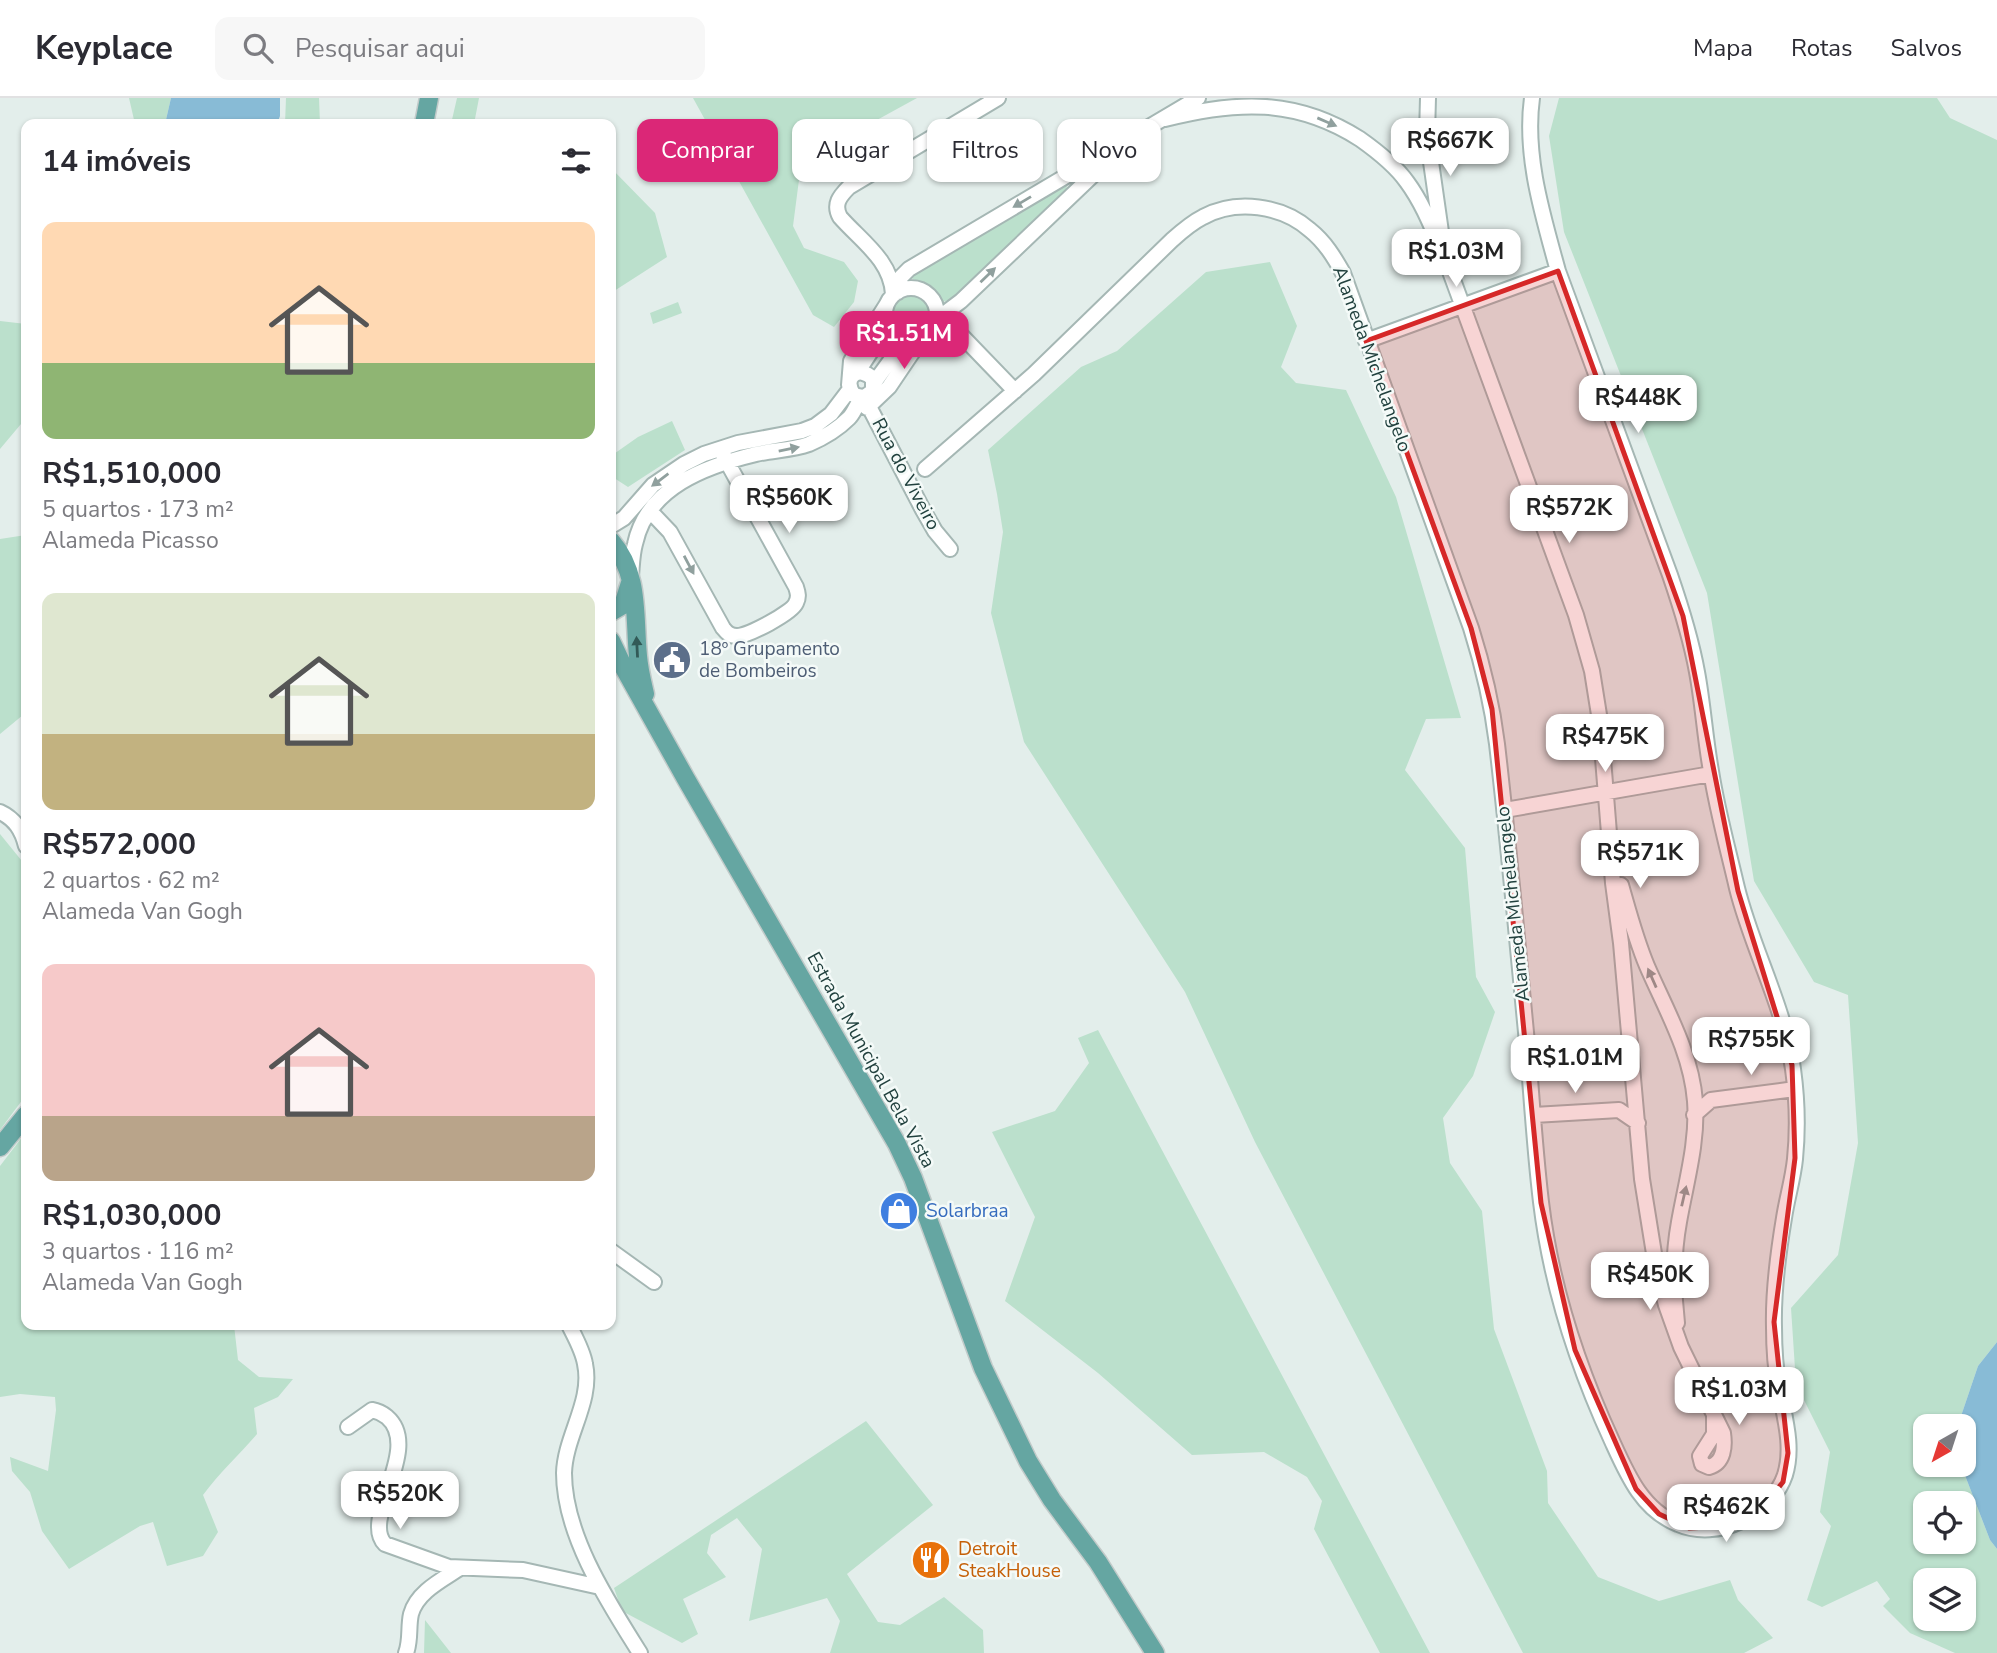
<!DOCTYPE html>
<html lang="pt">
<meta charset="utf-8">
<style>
body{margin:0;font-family:"Nunito Sans",sans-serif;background:#f7f7f7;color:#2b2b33;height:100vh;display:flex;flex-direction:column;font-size:26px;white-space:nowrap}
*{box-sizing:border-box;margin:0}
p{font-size:23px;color:#7c7c81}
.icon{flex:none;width:38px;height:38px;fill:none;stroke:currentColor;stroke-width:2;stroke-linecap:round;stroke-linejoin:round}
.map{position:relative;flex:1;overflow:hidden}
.side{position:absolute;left:21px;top:21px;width:595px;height:1211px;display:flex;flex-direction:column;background:#fff;border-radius:14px;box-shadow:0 2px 5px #0004}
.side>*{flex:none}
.top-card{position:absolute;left:637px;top:21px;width:665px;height:63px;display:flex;gap:14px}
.needle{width:46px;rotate:219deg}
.buttons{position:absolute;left:1913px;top:1316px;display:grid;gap:14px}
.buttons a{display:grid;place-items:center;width:63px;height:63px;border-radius:14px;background:#fff;box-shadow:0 2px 5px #0004;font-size:35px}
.price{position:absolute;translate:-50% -60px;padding:0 16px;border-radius:14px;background:#fff;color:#222;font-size:23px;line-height:46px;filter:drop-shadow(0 2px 4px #0008)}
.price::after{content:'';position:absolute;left:50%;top:42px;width:21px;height:16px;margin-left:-10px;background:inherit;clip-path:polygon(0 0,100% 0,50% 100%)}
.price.active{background:#db2777;color:#fff}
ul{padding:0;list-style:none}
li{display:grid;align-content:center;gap:14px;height:371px;padding:0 21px}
li span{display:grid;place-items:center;height:217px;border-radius:14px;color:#555}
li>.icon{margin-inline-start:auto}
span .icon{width:126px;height:126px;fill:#fffc;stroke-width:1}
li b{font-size:30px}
h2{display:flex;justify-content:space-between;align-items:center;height:84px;padding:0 21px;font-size:30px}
.pill{padding:0 24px;border-radius:14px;background:#fff;box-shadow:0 2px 5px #0004;font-size:24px;line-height:63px}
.pill.active{background:#db2777;color:#fff}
header{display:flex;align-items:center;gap:42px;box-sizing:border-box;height:98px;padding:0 35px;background:#fff;border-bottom:2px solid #e1e1e2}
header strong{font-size:33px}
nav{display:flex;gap:38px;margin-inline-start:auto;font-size:24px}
.search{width:490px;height:63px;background:#f7f7f7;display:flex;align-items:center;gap:18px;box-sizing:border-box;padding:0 24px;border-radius:14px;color:#7c7c81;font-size:26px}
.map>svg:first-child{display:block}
</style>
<header>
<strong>Keyplace</strong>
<div class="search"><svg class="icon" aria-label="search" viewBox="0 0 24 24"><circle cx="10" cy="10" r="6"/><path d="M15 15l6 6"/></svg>Pesquisar aqui</div>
<nav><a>Mapa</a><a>Rotas</a><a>Salvos</a></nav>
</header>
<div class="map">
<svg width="1997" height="1555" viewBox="0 0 1997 1555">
<rect width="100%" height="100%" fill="#e3eeeb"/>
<!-- green -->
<path fill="#bbe0cc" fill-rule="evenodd" d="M129 0H171L165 26H135Z
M286 0H319L320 26H285Z
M457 0H479L474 26H451Z
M693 0H917L855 34 833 55 800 74 793 128 804 150 844 164 858 183 854 204 834 229 813 217Z
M1559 0H1937L1950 20 1997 42V1244L1978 1268 1960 1321V1328H1925V1367H1961L1990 1442 1997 1451V1555H1955L1910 1535 1883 1508 1890 1501 1877 1483 1822 1509 1807 1502 1831 1428 1820 1414 1830 1354 1796 1286 1791 1210 1838 1157 1858 1045 1848 897 1814 884 1754 783 1707 495 1564 134 1549 38ZM1925 1405H1964V1444H1925ZM1925 1482H1964V1521H1925Z
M611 70 655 115 667 159 611 195Z
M1063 85 1067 88 1066 91 951 201 943 204 936 192 911 180 913 174Z
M1270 164 1297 228 1281 269 1296 285 1346 292 1396 399 1461 620 1426 621 1405 672 1465 750 1476 879 1495 914 1473 978 1443 1020 1450 1065 1482 1113 1494 1231 1547 1373 1548 1405 1598 1479 1659 1503 1730 1482 1738 1502 1773 1540 1744 1555H1523L1255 1044 1185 894 1024 644 991 515 1003 434 997 396 988 352 1081 269 1117 253 1206 174Z
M891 215a19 19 0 1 1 38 0a19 19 0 1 1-38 0Z
M678 204 682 215 653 226 650 215Z
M0 223 26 226V323L21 326 0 351Z
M672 323 685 352 628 389 611 378V358L638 339Z
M26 437V617H23L0 636V441Z
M0 736 26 768V997L0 1032Z
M1098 932 1430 1555H1380L1314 1431 1322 1403 1307 1379 1264 1354 1192 1357 1098 1275 1005 1203 1035 1119 992 1034 1055 1013 1089 965 1078 940Z
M26 1034V1227H234L238 1262 259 1279 293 1281 278 1299 254 1310 257 1336C239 1357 219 1375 203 1397L218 1434 203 1458 167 1468 153 1424 140 1428 69 1471 42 1433 30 1394 12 1373 10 1359 48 1373 56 1312 55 1299 20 1296 0 1299V1068Z
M866 1323 933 1407 847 1476 878 1524 900 1527 944 1499 983 1532 984 1555H830L840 1523 827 1500 749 1523 762 1451 737 1420 711 1437 707 1455 726 1479 683 1501 698 1536 682 1545 622 1513 614 1490Z
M425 1522 451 1555H424Z"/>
<!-- water -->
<path fill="#88bbd6" d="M171 0H280V18L277 26H165Z
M1997 1244V1451L1990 1442 1961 1367H1964V1328H1960V1321L1978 1268Z"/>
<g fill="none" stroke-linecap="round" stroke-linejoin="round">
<!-- minor casing -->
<g stroke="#a5b7b4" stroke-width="18">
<path id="minor" d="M1428 0 1427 36 1442 141
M1165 21C1236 3 1296 0 1360 41 1377 53 1395 67 1407 84 1424 107 1434 135 1445 160L1576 517 1592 573 1600 623 1613 785 1621 845 1642 1081 1656 1168 1666 1207 1681 1249 1723 1335C1725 1348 1724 1365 1709 1369L1702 1366 1700 1358 1714 1336V1318
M885 216a26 26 0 1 1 52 0a26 26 0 1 1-52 0Z
M898 194 901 179 909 171 1198 0
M893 196C891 162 861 143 840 119 833 106 840 98 849 89L998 0
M937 221 961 203 1113 58
M936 223 961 237 1015 293
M1366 243 1558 173
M857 275 888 227
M874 285 906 241
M849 287 851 263 887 206
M864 299 923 412 935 433 950 451
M867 310 889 289 922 240
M925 371 1034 276 1172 142C1182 133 1191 125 1203 119 1236 101 1282 107 1310 132 1325 144 1334 159 1343 175L1471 530C1483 568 1492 606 1497 646 1509 749 1518 852 1528 955 1532 1004 1535 1054 1541 1104 1551 1187 1577 1267 1612 1343 1627 1376 1642 1412 1678 1426 1717 1443 1771 1418 1785 1377 1794 1348 1784 1318 1779 1289 1775 1269 1774 1249 1774 1229 1773 1192 1778 1156 1784 1120 1787 1100 1793 1081 1795 1061 1798 1031 1797 1000 1793 971 1784 907 1752 851 1737 790 1728 751 1717 712 1711 673 1705 640 1703 606 1697 574 1691 541 1681 509 1670 477L1558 173C1543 118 1524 58 1532 0
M650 413 670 434 723 530C727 535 730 538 737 538 748 538 792 515 796 505 799 499 798 495 796 489L720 351
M611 428 624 420 653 387 684 366 704 356 738 345 802 333 815 328 831 316 850 291
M631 478C632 468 632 457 635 446 647 389 706 368 756 356 774 352 792 352 809 346 823 340 838 331 849 320 854 315 856 307 861 302 864 298 869 297 873 292V281C859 266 841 280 854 297L863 299
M1505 712 1711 676
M0 714C15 721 22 732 26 748
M1621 787C1629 815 1636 842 1647 868 1666 912 1691 954 1695 1003 1698 1044 1686 1084 1679 1124 1673 1157 1673 1191 1677 1225
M1534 1017 1619 1012 1638 1025
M1694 1017 1711 1002 1795 991
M611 1153 654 1184
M569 1227C575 1239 583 1253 585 1266 593 1303 565 1338 564 1375 564 1437 608 1504 640 1555
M348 1329 372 1312C378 1313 382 1315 387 1319 423 1350 360 1421 385 1446L449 1469 523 1472 600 1489
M406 1555C411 1542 408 1529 411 1516 417 1494 442 1482 460 1470"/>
</g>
<!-- major casing -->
<g stroke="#c1cac9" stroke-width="21">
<path id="major" d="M424 26 429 0
M611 443C640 476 634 518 638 558 639 571 642 583 645 596
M611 514 623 507 630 485
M611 543 624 570 686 681 897 1046 913 1080 983 1270 1028 1363 1052 1402 1098 1464 1155 1555
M0 1049 26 1017"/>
</g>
<!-- minor -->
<use href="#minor" stroke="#fff" stroke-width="14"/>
<!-- major -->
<use href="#major" stroke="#65a6a2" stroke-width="18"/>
</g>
<!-- one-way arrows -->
<defs><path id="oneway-solid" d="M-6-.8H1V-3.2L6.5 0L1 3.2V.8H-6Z" transform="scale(1.75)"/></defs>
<g fill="#90a09e">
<use href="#oneway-solid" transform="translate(1327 24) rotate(23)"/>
<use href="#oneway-solid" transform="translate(1022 104) rotate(149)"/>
<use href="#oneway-solid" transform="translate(988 177) rotate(-44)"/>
<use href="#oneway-solid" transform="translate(789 351) rotate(-11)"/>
<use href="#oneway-solid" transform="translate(660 382) rotate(143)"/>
<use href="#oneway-solid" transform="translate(689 467) rotate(62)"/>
<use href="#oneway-solid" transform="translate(1652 880) rotate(-114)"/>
<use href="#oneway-solid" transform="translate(1684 1098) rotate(-77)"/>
</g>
<use fill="#325a57" href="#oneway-solid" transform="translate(637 549) rotate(-93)"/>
<!-- marked area -->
<path fill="#d62828" fill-opacity="0.2" stroke="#d62828" stroke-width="5" stroke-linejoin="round" d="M1558 173 1683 518 1738 793 1792 967 1795 1060 1774 1224 1788 1355 1783 1384 1762 1410 1728 1428 1689 1430 1659 1416 1636 1391 1575 1252 1541 1105 1492 611 1471 530 1366 243Z"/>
<!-- icons -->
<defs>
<g id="civic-disc" transform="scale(2.0125)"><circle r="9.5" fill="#5c6f8a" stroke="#f4faf8"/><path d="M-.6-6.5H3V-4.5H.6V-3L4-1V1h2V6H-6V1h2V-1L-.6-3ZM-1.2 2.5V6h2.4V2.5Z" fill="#fff"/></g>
<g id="shop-disc" transform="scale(2.0125)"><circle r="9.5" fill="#3f7fe0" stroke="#f4faf8"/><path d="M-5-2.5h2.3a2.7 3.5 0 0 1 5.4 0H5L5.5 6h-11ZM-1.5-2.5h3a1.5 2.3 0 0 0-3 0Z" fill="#fff"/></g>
<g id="restaurant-disc" transform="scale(2.0125)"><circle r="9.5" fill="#e8710a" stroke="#f4faf8"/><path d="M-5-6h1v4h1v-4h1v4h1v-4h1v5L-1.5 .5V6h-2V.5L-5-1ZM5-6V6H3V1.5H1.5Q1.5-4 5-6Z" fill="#fff"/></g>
</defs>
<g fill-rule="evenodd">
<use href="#civic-disc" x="672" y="562"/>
<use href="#shop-disc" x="899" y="1113"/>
<use href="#restaurant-disc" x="931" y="1462"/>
</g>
<g text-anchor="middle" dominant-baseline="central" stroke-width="5" stroke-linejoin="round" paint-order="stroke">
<!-- street labels -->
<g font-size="19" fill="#21413e" stroke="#f4faf8">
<text transform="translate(1372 261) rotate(70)">Alameda Michelangelo</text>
<text transform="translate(906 376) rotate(62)">Rua do Viveiro</text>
<text transform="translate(1513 806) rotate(-96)">Alameda Michelangelo</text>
<text transform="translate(871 962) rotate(61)">Estrada Municipal Bela Vista</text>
</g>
<!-- service labels -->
<g font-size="19" fill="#4e5e75" stroke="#f4faf8" text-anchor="start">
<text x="699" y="551">18º Grupamento<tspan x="699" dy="22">de Bombeiros</tspan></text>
</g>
<!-- shop labels -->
<g font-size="19" fill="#366cbe" stroke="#f4faf8" text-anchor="start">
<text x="926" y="1113">Solarbraa</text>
</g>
<!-- food labels -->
<g font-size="19" fill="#c56008" stroke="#f4faf8" text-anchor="start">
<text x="958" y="1451">Detroit<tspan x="958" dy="22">SteakHouse</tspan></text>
</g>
</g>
</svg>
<div class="buttons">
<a><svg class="needle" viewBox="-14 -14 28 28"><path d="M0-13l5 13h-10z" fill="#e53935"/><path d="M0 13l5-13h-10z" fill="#7c7c81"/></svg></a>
<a><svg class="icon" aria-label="locate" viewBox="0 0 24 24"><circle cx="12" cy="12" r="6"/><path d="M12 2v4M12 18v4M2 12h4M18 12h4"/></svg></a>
<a><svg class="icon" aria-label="layers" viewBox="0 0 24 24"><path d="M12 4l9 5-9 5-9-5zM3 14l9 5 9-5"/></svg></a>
</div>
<b class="price" style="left:1450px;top:80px">R$667K</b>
<b class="price" style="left:1456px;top:191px">R$1.03M</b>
<b class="price active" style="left:904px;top:273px">R$1.51M</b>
<b class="price" style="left:1638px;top:337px">R$448K</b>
<b class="price" style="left:789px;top:437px">R$560K</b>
<b class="price" style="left:1569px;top:447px">R$572K</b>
<b class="price" style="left:1605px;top:676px">R$475K</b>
<b class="price" style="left:1640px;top:792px">R$571K</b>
<b class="price" style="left:1751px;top:979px">R$755K</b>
<b class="price" style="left:1575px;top:997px">R$1.01M</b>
<b class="price" style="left:1650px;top:1214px">R$450K</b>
<b class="price" style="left:1739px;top:1329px">R$1.03M</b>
<b class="price" style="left:400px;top:1433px">R$520K</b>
<b class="price" style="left:1726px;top:1446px">R$462K</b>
<div class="top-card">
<a class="pill active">Comprar</a>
<a class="pill">Alugar</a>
<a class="pill">Filtros</a>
<a class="pill">Novo</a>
</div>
<section class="side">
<h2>14 imóveis<svg class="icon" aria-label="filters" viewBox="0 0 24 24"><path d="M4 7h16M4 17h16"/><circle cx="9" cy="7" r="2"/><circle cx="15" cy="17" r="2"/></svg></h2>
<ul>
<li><span style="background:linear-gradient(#ffd9b3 65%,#8fb573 0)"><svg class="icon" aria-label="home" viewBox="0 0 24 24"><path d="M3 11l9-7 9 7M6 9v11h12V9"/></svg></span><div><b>R$1,510,000</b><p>5 quartos · 173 m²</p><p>Alameda Picasso</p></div></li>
<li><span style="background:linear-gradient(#dfe7d0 65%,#c2b280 0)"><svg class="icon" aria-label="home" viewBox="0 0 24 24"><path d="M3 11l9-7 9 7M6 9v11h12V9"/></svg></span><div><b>R$572,000</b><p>2 quartos · 62 m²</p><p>Alameda Van Gogh</p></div></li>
<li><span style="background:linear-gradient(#f6c9c9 70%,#b9a48a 0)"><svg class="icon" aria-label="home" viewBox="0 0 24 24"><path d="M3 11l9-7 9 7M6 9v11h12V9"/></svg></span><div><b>R$1,030,000</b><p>3 quartos · 116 m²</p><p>Alameda Van Gogh</p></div></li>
</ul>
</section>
</div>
